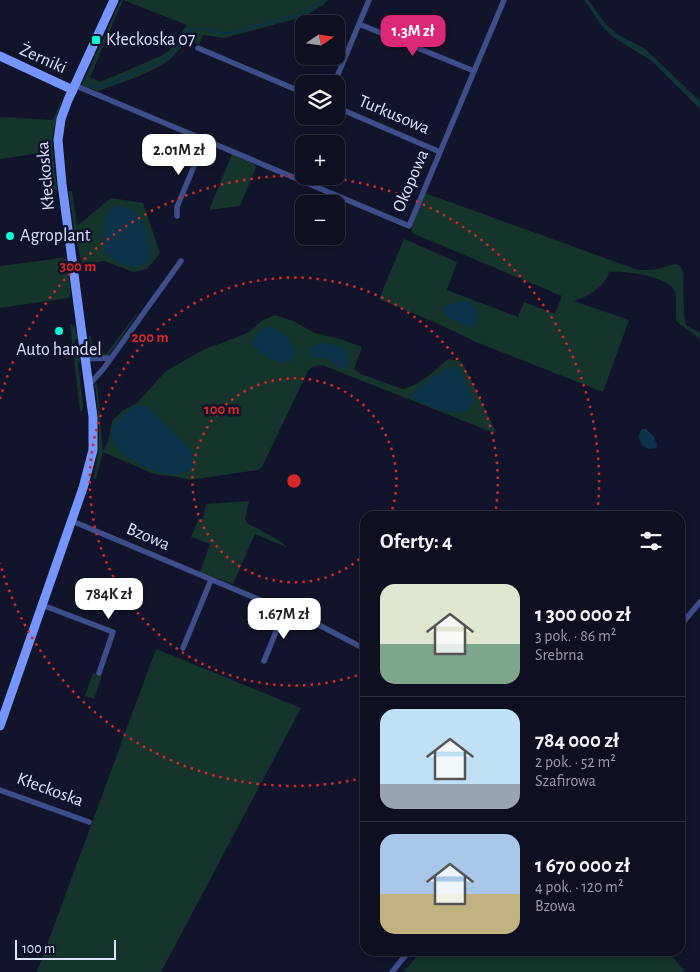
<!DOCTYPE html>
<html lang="pl">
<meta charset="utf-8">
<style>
body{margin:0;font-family:"Alegreya Sans",sans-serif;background:#171829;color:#f1f3f6;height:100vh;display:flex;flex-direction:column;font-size:19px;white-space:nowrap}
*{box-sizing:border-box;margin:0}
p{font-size:16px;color:#9b9ca5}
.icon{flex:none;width:28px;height:28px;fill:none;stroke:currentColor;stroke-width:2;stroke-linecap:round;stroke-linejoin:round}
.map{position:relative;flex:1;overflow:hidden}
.details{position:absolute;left:360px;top:511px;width:325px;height:445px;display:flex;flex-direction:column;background:#0e0f20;border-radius:15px;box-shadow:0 2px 8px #0003,0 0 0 1px #2e2f3e}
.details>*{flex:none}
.needle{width:32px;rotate:77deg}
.tools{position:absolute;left:295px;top:15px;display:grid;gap:10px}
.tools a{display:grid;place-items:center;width:50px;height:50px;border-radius:10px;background:#0e0f20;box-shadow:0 2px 8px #0003,0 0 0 1px #2e2f3e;font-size:25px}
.scale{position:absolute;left:15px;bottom:12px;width:101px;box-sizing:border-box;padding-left:5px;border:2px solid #dde2ff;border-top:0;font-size:14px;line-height:18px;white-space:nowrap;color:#dde2ff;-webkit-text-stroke:4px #12142b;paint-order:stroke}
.price{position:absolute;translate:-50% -42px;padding:0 11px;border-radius:10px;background:#fff;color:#222;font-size:16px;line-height:32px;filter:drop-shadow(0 1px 2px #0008)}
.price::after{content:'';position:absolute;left:50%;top:30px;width:15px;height:11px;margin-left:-8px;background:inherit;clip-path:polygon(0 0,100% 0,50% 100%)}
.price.active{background:#db2777;color:#fff}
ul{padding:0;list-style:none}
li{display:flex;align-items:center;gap:15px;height:125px;padding:0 20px}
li+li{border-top:1px solid #2e2f3e}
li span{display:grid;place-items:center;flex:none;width:140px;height:100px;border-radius:15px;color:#555}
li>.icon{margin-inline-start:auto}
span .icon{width:60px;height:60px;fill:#fffc;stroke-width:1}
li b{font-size:21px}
h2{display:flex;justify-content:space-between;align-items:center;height:60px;padding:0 20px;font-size:21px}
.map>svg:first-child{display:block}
</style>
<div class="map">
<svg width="700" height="972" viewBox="0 0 700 972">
<rect width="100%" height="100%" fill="#12142b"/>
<!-- green -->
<path fill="#15352c" d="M121 0H123L90 77 100 82 161 56 170 50 187 25 123 0H328L323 5 303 17 224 38 203 35 199 45 195 43 196 36 186 43V46C178 47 175 56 168 61 148 75 121 82 98 91L82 85Z
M584 0H588L606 24 618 35 644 48 700 101V109L652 61 613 37 603 27Z
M61 100C61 111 53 126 52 139 52 155 56 173 57 190H52L48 152 0 159V117L53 120Z
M232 154 254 164 256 167 240 206 209 210Z
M69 191H72L77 226 111 198 143 203 160 253 147 269 134 272 104 261 82 264 75 236Z
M425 193 638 270H653L676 264 680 266 683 272 684 315 686 325 700 333V339L677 322C675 315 677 295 675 291 668 276 624 270 609 272 605 287 587 297 574 301L629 320 603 392 476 342 434 322 379 299 404 239 457 262 447 290 518 317 524 302 555 314 562 296 412 233V225Z
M61 258 66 259 71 294 68 298 0 308V266Z
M136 314 137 315 108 356 91 355 89 336H91L94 354 107 353Z
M275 315 293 321 315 333 340 339 362 347 354 369 361 374 402 389C419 386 436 370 448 359L460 361 464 366 497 434 322 365 312 367 308 371 262 467 258 470 189 480 178 477 154 474 103 452 96 479 93 478C102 446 99 417 95 385L97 383 103 451 108 442 112 421 122 411 137 403 166 371 203 350 240 336 249 332 263 320Z
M70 324 75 327 78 339H75V345H79L80 361 78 363 83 407 82 411H80Z
M249 501 245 519 247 523 280 541 288 548 255 534 233 584 200 572 210 544 191 537 199 518 203 519 206 504Z
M156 649 301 708 161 972H37Z
M93 673 102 676 94 699 85 696Z
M422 951H668L685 972H403Z"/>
<!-- water -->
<path fill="#0c334a" d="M119 205C124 207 130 208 134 211 146 221 150 243 150 257 141 276 112 264 105 249 101 241 104 230 105 222 107 212 109 208 119 205Z
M465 300C474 303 477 311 477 319L473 325 465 327 445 315 443 309 445 305 453 304Z
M270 326C282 331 292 338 296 352L293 360C289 361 285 363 280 363 275 363 255 349 253 345 253 336 261 328 270 326Z
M322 343C337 344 354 349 347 368L343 370 340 369 331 360 312 356 310 350 313 346Z
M454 366 461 372 473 399C471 427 427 404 413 399L411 396C416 387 444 369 454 366Z
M136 406H147L190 449 193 457 192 467C187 471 181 474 175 474 164 475 151 470 141 465 108 448 97 426 136 406Z
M642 429H646L654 437 657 445 656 448 649 449 643 446 638 437Z"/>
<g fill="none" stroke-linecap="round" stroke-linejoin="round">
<!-- stream -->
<path stroke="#0c334a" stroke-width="2" d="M585 0 604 27 648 55 700 106
M86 84 96 88C114 82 161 64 173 52 180 45 183 32 193 29 206 26 218 35 231 33L295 16 306 12 323 0"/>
<!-- street -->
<path stroke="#3e4e8a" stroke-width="5.5" d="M359 24 474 71
M198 48 304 93
M334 84 369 0
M74 85 409 226 504 0
M336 107 440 152
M177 216V207L205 140
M85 359 110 358
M89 385 104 368 181 261
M72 521 315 623 365 649
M42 605 113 632 99 673
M680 626 700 602
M183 648 211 580
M264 661 285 610
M0 790 89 822
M392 972 409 951"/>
<!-- secondary -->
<path stroke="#7595fd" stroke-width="9" d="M0 56 73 90
M0 726 83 488 93 450V417L62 184 58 140 61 119 68 100 114 0"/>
</g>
<!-- distance rings -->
<g fill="none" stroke="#d62828" stroke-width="2.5" stroke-dasharray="2.5 5">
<path d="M365 554A102 102 0 1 1 390 516"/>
<path d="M364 673A204 204 0 1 1 495 515"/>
<path d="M363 778A305 305 0 0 1 0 563M0 399A305 305 0 0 1 302 176M307 176A305 305 0 0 1 597 516"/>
</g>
<!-- markers -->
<g fill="#0cfbd6" stroke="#12142b" stroke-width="2">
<rect x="91" y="35" width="10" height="10" rx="2.5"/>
<circle cx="10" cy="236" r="5"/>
<circle cx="59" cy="331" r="5"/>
</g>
<g text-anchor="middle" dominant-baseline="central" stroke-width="5" stroke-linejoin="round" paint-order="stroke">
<!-- poi labels -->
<g font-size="18" fill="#dde2ff" stroke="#12142b" text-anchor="start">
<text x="106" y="40">Kłeckoska 07</text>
<text x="20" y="236">Agroplant</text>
<text x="59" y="350" text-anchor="middle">Auto handel</text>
</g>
<!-- street labels -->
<g font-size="18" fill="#dde2ff" stroke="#12142b">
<text transform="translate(43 59) rotate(24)">Żerniki</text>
<text transform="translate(394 115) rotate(23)">Turkusowa</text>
<text transform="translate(46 176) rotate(-95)">Kłeckoska</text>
<text transform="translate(411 181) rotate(-67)">Okopowa</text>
<text transform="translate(148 537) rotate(23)">Bzowa</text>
<text transform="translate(50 790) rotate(20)">Kłeckoska</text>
</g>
</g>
<circle cx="294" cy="481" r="8" fill="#d62828" stroke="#12142b" stroke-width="2.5"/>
<g font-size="15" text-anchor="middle" font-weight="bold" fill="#d62828" stroke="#12142b" stroke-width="5" stroke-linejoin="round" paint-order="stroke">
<text x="78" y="271">300 m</text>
<text x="150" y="342">200 m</text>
<text x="222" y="414">100 m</text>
</g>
</svg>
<div class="tools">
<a><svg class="needle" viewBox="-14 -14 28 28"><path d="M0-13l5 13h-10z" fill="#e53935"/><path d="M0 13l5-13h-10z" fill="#9b9ca5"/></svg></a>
<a><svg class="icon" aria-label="layers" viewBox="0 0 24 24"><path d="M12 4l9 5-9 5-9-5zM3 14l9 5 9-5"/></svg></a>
<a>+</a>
<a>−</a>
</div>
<div class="scale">100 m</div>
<b class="price active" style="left:413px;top:57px">1.3M zł</b>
<b class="price" style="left:179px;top:176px">2.01M zł</b>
<b class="price" style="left:109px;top:620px">784K zł</b>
<b class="price" style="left:284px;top:640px">1.67M zł</b>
<section class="details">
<h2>Oferty: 4<svg class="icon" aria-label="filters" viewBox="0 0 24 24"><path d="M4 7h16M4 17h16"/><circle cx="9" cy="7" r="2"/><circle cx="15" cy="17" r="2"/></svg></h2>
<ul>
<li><span style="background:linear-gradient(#dfe7d0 60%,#7fa58c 0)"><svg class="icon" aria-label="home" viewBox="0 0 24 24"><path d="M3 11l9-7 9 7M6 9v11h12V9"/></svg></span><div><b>1 300 000 zł</b><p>3 pok. · 86 m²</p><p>Srebrna</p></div></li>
<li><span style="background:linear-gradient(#bfe0f5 75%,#9aa5b1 0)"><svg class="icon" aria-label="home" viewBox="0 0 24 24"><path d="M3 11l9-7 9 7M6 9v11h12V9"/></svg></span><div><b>784 000 zł</b><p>2 pok. · 52 m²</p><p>Szafirowa</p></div></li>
<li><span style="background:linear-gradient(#a9c7e8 60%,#c2b280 0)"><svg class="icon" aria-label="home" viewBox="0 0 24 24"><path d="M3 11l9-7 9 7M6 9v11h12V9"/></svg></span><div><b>1 670 000 zł</b><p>4 pok. · 120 m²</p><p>Bzowa</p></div></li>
</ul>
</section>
</div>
